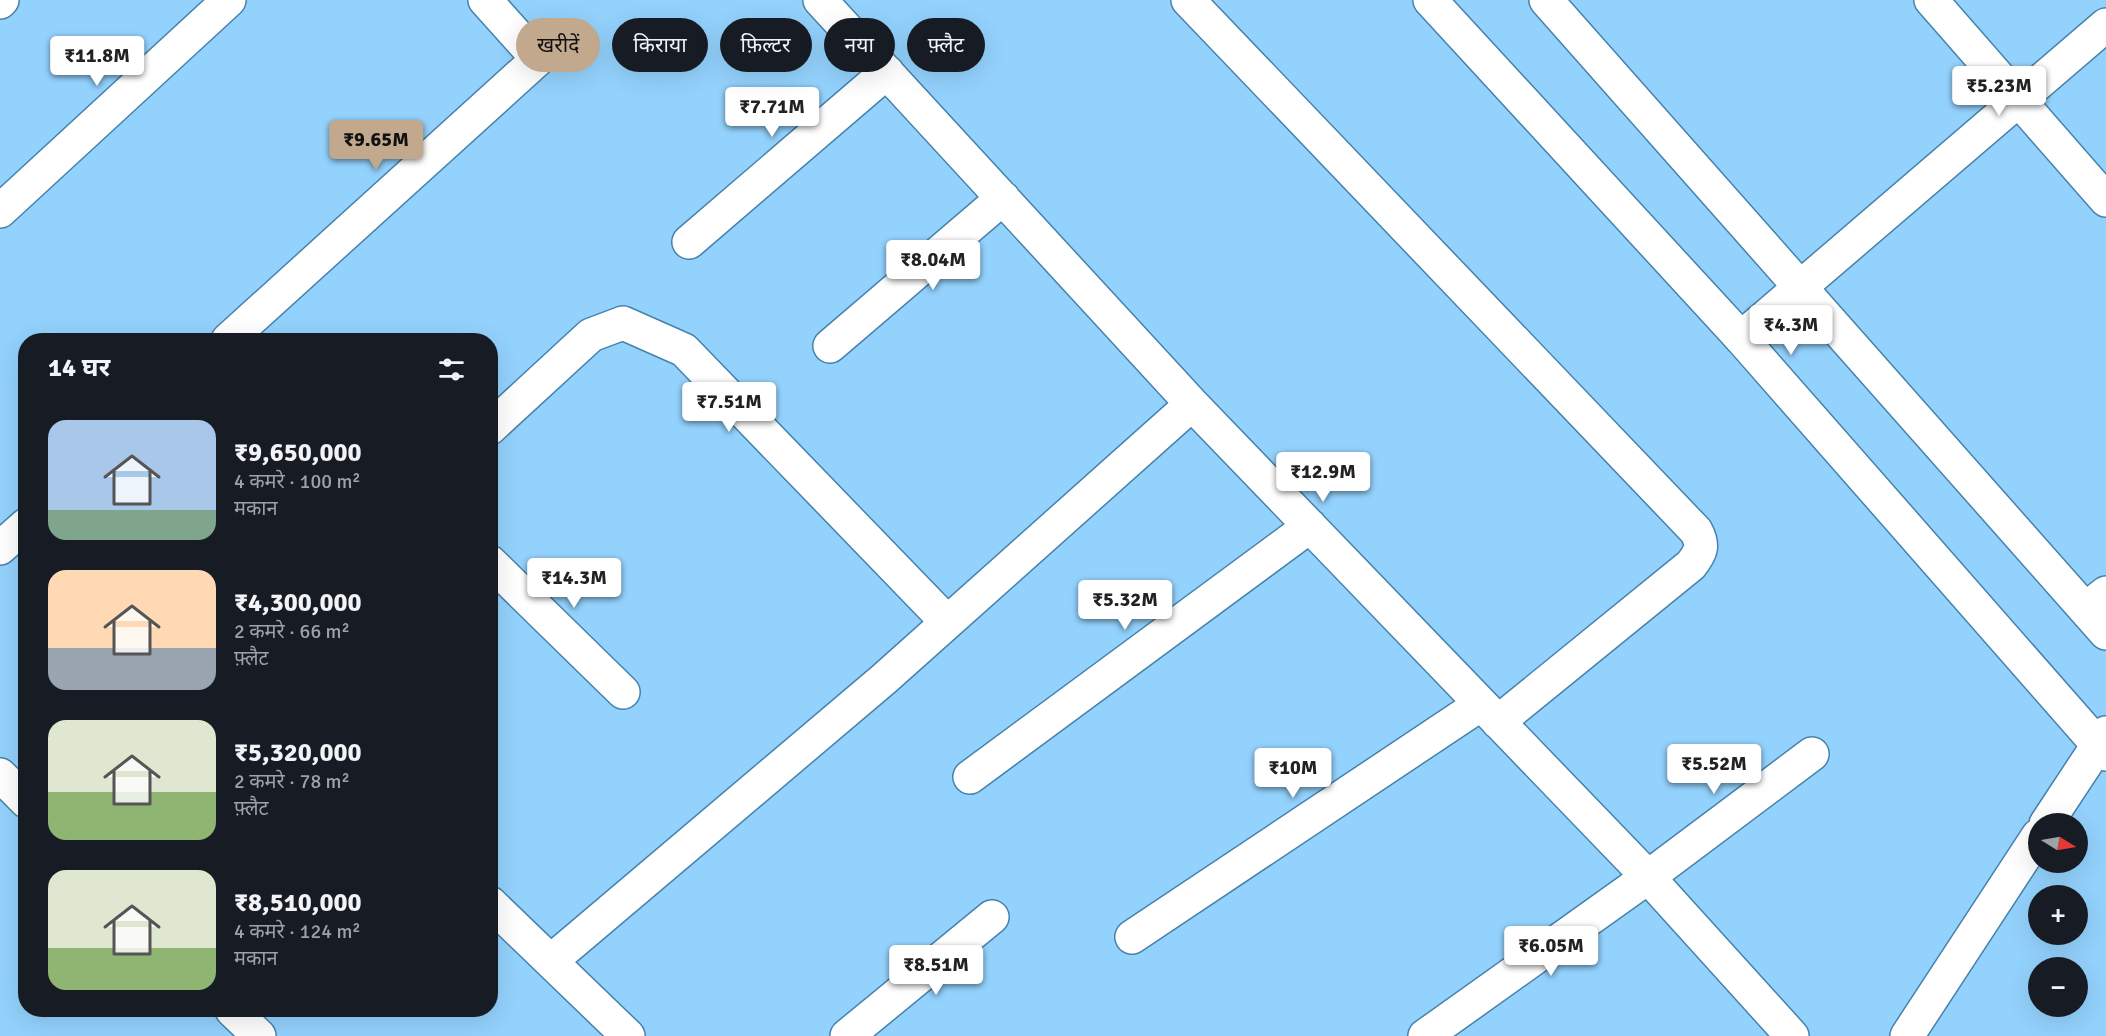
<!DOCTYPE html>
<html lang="hi">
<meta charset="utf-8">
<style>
body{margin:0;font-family:Signika,"Noto Sans Devanagari",sans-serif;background:#20242c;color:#f1f3f6;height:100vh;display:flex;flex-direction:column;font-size:22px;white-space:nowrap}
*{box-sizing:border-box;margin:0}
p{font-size:20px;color:#9ea1a6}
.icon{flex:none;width:33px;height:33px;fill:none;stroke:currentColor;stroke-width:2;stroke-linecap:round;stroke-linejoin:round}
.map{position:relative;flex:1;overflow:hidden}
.details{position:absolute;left:18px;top:333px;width:480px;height:684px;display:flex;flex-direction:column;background:#171b24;border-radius:24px;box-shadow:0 6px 24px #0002}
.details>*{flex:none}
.guide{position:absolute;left:516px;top:18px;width:570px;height:54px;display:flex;gap:12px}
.needle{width:39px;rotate:101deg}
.fabs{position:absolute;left:2028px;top:813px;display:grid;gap:12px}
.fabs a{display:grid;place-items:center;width:60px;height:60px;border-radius:50%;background:#171b24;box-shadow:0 6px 24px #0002;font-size:30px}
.price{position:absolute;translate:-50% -51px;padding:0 14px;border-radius:6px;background:#fff;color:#222;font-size:20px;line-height:39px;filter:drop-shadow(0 2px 3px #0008)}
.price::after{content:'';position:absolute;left:50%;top:36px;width:18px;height:14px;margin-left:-9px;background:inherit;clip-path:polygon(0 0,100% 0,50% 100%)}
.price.current{background:#c2a88c;color:#111}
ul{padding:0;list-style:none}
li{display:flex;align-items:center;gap:18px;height:150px;padding:0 30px}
li span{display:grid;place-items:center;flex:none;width:168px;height:120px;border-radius:18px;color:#555}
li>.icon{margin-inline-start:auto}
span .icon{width:72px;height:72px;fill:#fffc;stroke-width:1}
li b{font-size:26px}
h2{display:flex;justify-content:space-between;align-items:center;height:72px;padding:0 30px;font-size:26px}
.pill{padding:0 21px;border-radius:27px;background:#171b24;box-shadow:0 6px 24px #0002;font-size:21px;line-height:54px}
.pill.current{background:#c2a88c;color:#111}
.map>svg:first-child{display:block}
</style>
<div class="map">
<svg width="2106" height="1036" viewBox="0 0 2106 1036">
<rect width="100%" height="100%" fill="#93d2fd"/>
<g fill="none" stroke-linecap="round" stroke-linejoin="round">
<!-- street casing -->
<g stroke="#4682ab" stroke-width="36">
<path id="street" d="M820 0 1192 404 1648 877 1792 1036
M1188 0 1696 531C1704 546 1701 552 1691 565L1498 722
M1931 0 2106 200
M0 2 2 0
M0 211 229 0
M689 242 887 72
M1741 338 2106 25
M228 340 538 59 485 0
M830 346 1003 198
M490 428 591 335 623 323 684 350 947 622
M0 548 26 525
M490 562 623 692
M2086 609 2106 593
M0 775 26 801
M970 777 1310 526
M2046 824 2106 733
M490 903 628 1036
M1132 937 1481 704
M551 961 884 679 1192 404
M232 1010 259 1036
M847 1036 992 917
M1425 1036 1648 877 1812 754
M1907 1036 2038 836"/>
</g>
<!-- secondary casing -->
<g stroke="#4682ab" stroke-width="36">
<path id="secondary" d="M1430 0 1741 338 2106 754
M1546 0 2106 633"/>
</g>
<!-- street -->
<use href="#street" stroke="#fff" stroke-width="33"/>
<!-- secondary -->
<use href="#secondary" stroke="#fff" stroke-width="33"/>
</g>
</svg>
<div class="fabs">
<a><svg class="needle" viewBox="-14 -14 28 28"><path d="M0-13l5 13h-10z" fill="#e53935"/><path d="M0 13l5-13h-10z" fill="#9ea1a6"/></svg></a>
<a>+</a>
<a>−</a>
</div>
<b class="price" style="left:97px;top:87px">₹11.8M</b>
<b class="price" style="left:1999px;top:117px">₹5.23M</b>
<b class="price" style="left:772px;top:138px">₹7.71M</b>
<b class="price current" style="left:376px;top:171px">₹9.65M</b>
<b class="price" style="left:933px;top:291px">₹8.04M</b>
<b class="price" style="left:1791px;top:356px">₹4.3M</b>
<b class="price" style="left:729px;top:433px">₹7.51M</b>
<b class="price" style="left:1323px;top:503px">₹12.9M</b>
<b class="price" style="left:574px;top:609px">₹14.3M</b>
<b class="price" style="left:1125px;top:631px">₹5.32M</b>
<b class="price" style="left:1714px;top:795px">₹5.52M</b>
<b class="price" style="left:1293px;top:799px">₹10M</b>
<b class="price" style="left:1551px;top:977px">₹6.05M</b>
<b class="price" style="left:936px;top:996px">₹8.51M</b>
<div class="guide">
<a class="pill current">खरीदें</a>
<a class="pill">किराया</a>
<a class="pill">फ़िल्टर</a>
<a class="pill">नया</a>
<a class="pill">फ़्लैट</a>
</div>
<section class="details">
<h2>14 घर<svg class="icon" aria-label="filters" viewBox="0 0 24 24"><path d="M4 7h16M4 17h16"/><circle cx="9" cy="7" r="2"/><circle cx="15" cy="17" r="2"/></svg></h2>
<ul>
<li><span style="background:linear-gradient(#a9c7e8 75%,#7fa58c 0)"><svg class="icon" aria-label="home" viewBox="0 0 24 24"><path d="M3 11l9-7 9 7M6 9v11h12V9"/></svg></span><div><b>₹9,650,000</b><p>4 कमरे · 100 m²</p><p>मकान</p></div></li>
<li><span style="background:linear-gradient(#ffd9b3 65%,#9aa5b1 0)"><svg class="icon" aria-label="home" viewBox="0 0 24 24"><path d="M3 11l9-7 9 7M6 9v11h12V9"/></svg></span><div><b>₹4,300,000</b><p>2 कमरे · 66 m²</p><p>फ़्लैट</p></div></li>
<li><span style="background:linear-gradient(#dfe7d0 60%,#8fb573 0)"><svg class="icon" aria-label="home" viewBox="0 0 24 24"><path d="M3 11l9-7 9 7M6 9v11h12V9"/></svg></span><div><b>₹5,320,000</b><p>2 कमरे · 78 m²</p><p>फ़्लैट</p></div></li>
<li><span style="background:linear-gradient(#dfe7d0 65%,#8fb573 0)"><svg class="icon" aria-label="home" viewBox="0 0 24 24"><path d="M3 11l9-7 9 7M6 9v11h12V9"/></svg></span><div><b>₹8,510,000</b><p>4 कमरे · 124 m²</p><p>मकान</p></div></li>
</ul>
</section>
</div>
